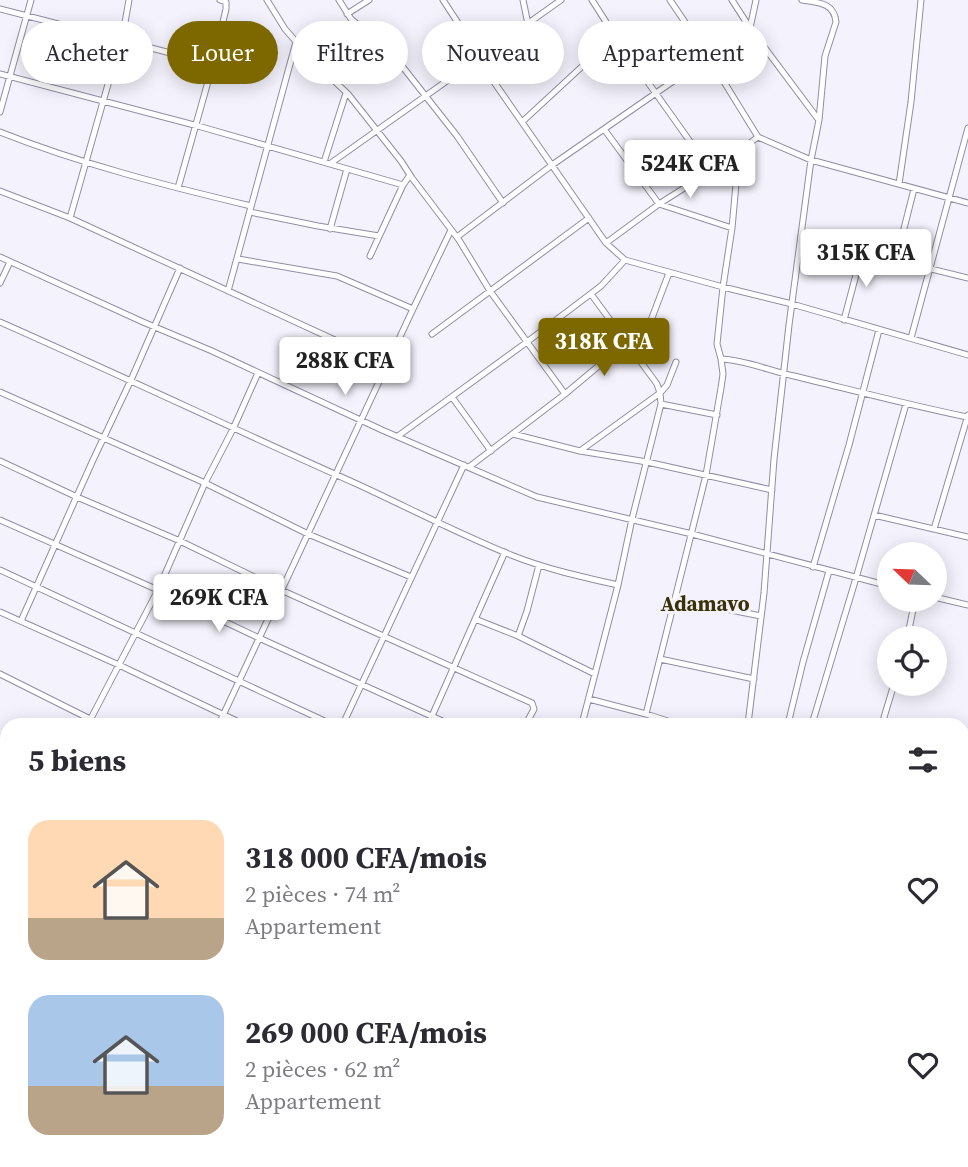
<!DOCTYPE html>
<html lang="fr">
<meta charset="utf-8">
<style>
body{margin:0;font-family:"Source Serif 4",serif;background:#f7f7f7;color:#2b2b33;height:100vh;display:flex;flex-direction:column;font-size:26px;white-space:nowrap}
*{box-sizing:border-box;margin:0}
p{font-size:23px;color:#7c7c81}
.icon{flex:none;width:38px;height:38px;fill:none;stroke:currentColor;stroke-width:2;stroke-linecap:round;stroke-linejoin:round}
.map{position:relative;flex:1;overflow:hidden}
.drawer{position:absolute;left:0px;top:718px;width:970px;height:450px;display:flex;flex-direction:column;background:#fff;border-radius:21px 21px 0 0;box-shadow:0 4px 18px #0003}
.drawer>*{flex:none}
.top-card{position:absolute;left:21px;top:21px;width:928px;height:63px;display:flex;gap:14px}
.needle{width:46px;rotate:293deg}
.tools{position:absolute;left:877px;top:542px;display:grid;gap:14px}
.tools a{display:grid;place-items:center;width:70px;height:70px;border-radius:50%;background:#fff;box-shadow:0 4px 18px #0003;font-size:35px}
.price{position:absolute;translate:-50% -60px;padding:0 16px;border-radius:7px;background:#fff;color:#222;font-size:23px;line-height:46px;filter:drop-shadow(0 2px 4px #0008)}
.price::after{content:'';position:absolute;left:50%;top:42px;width:21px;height:16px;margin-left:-10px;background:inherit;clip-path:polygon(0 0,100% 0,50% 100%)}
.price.current{background:#7d6800;color:#fff}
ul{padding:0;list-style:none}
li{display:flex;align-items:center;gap:21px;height:175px;padding:0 28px}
li span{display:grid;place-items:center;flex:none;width:196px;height:140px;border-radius:21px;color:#555}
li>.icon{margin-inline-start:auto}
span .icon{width:84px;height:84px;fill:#fffc;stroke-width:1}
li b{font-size:30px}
h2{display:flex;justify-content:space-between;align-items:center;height:84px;padding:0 28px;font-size:30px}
.tag{padding:0 24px;border-radius:32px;background:#fff;box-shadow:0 4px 18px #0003;font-size:24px;line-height:63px}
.tag.current{background:#7d6800;color:#fff}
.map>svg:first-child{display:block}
</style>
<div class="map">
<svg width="968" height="1167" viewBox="0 0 968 1167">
<rect width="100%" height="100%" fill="#f4f2fc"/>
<!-- built -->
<path fill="#eae6fa" d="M963 990H968V1167H928L929 1160H962Z"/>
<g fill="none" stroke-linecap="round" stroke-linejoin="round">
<!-- minor casing -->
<g stroke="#928da5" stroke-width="7">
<path id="minor" d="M267 0 285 29 312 60 348 94 401 161 412 178 459 240 490 291 565 394
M339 0 351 19 391 52 457 136 503 203
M443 0 466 35 478 59 606 243 625 260 723 287 792 304 968 355
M523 0 528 24
M592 0 615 36 711 171
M670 0 708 56 758 137 811 160 968 203
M732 0 750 28 818 119
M0 9 213 64
M347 14 369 0
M0 74 198 126 403 185
M0 112 31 0
M522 122 615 36
M604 129 659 204 732 228
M0 132C81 164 167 186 251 206
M739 151 732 228 723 287 717 344 721 359C746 360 770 371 794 376 852 390 909 405 967 417
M324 162 346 93
M331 163 561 0
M899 184 911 102 921 0
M178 188 213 64 226 9V2L220 0
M0 191 70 218 387 364
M250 212 318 226 379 236
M70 218 124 28 129 0
M330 229 347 169
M457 237 552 165 750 28 756 0
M801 237 968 278
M606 243 659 204 711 171 758 137
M370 256 403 185 410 175
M0 257 143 322 212 351 382 430 537 497 692 534 889 586
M238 259 337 276 413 309
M896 260 914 189
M0 283 10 262
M228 291 296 42
M844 320 862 252
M0 322C120 375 238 431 357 484 409 508 459 534 511 555 546 569 582 577 618 585
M432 334 589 218
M911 338 968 128
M637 357 669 273
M0 392 205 483 308 534 411 577
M452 397 491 451
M661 404 717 415
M513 434 580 451 647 462 772 490
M398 436 527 342 601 286 625 260
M580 451 660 393 667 385 676 362
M0 461 77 497 180 541 281 590 532 703 534 709 526 724
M469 467 565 394 626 343
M874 515 968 537
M0 520 158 590 259 638 449 724
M934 529 968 415
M813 567 849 445 879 330
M0 570 331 724
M934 597 968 605
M675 599 761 616
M0 612 119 665 243 724
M475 619 518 636 595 674
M21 621 93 460 131 380 180 268
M518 636 527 611 539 565
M907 639 915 600
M660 659 754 679
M0 674 100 724
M589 699 646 714 677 724
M646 714 706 475 721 388 723 374 721 359
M432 716 505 552
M88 724 158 590 205 483 233 429 258 373
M219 724 413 309 451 230
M343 724 464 465
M582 724 618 585 632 519 661 404 660 393 657 384 591 294
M748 724 764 593 774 459 789 325 811 160 819 120 825 56 836 22C834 2 818 3 802 0
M788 724 803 662 829 571
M812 724 856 578 906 404
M882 724 894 684
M0 741 7 745
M962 777 968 763
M962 834 968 835
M0 892H7
M0 956H7
M0 1024H7
M0 1115 7 1050
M0 1151 7 1152
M91 1160 152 1167
M618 1160 632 1167
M59 1167 60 1160
M257 1167 258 1160
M322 1167V1160
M396 1167 397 1160
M459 1167 460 1160
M526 1167 527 1160
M592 1167 594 1160
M686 1167 687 1160
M697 1167 698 1160
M764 1167V1160
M824 1167 825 1160
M902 1167 903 1160"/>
</g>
<!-- minor -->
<use href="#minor" stroke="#fff" stroke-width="5"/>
</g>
<g text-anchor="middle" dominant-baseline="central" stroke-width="6" stroke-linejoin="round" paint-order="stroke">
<!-- neighbourhood labels -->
<g font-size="21" font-weight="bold" fill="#3b3106" stroke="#f4f2fc">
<text x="705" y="603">Adamavo</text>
</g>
</g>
</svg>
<div class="tools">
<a><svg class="needle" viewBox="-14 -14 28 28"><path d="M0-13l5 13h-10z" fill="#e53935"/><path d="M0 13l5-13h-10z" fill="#7c7c81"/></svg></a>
<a><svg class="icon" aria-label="locate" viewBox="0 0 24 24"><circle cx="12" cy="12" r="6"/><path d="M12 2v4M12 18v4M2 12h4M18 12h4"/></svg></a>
</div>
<b class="price" style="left:690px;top:200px">524K CFA</b>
<b class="price" style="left:866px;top:289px">315K CFA</b>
<b class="price current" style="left:604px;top:378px">318K CFA</b>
<b class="price" style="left:345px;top:397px">288K CFA</b>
<b class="price" style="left:219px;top:634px">269K CFA</b>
<div class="top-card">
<a class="tag">Acheter</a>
<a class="tag current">Louer</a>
<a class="tag">Filtres</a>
<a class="tag">Nouveau</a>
<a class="tag">Appartement</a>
</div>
<section class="drawer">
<h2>5 biens<svg class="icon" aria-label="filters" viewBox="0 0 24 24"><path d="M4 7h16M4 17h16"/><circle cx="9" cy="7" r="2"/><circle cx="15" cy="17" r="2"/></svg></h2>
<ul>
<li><span style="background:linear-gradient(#ffd9b3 70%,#b9a48a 0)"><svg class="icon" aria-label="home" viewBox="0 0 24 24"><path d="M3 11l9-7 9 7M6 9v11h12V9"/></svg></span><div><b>318 000 CFA/mois</b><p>2 pièces · 74 m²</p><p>Appartement</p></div><svg class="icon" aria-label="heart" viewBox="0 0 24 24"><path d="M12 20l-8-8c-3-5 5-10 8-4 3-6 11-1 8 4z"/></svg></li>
<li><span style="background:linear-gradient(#a9c7e8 65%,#b9a48a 0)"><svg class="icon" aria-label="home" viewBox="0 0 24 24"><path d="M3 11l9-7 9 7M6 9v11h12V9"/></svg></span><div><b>269 000 CFA/mois</b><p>2 pièces · 62 m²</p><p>Appartement</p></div><svg class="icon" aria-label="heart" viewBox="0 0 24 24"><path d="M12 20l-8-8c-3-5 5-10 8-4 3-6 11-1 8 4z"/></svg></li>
</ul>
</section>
</div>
